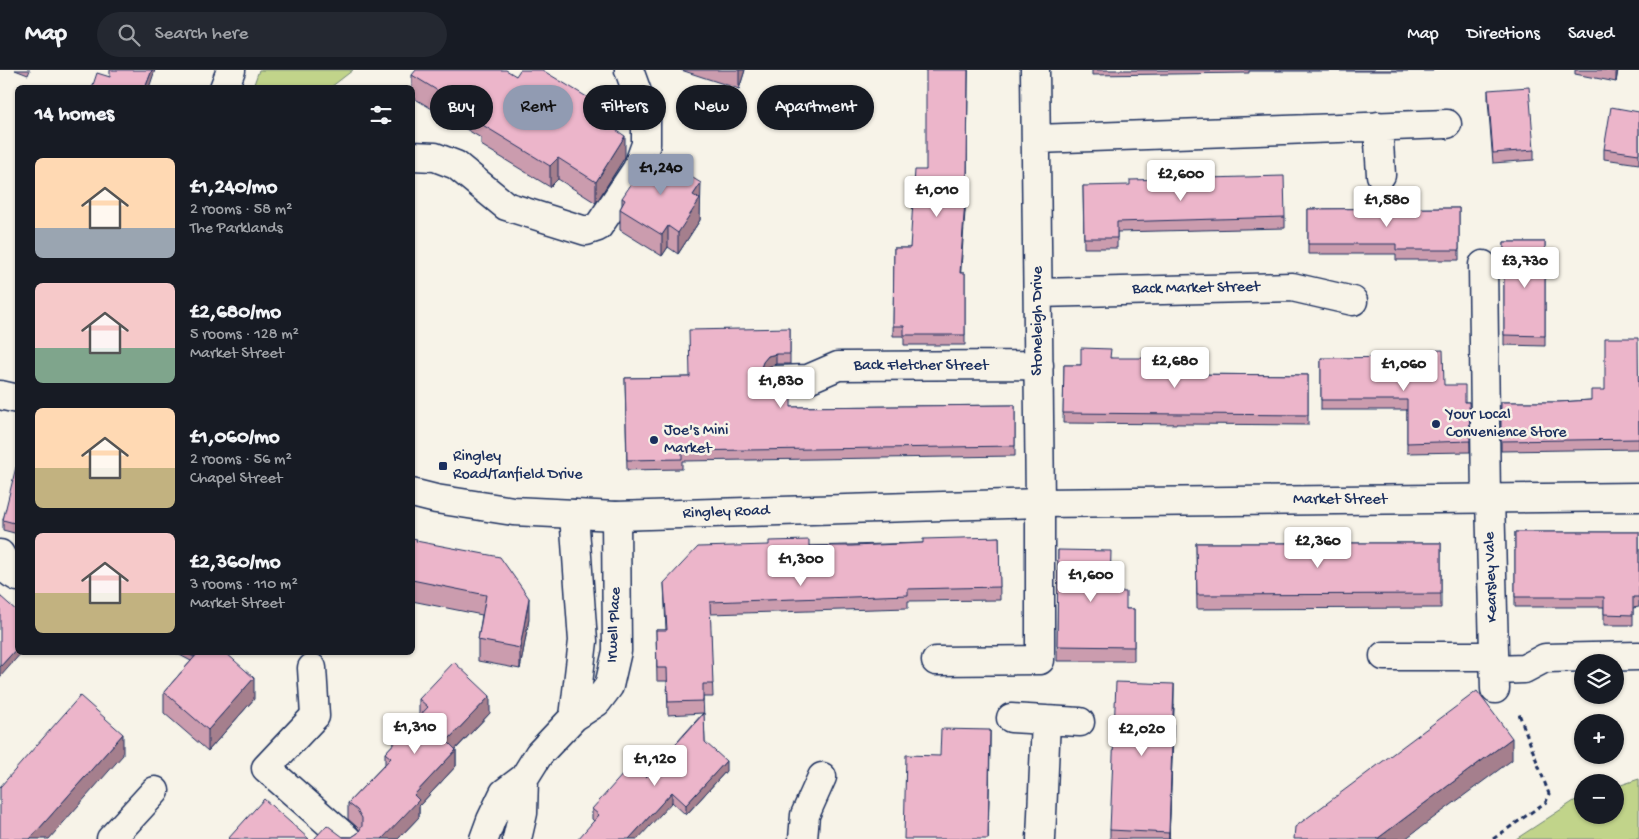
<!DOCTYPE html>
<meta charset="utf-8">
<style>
body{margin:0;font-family:"Gochi Hand",sans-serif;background:#242831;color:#f1f3f6;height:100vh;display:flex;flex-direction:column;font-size:19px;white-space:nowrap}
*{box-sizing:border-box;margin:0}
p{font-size:16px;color:#9ea1a6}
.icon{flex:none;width:28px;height:28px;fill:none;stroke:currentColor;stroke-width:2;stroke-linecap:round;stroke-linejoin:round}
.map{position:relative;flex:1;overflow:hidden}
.details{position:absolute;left:15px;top:15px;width:400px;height:570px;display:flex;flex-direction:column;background:#171b24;border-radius:8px;box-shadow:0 1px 4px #0004}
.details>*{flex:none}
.banner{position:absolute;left:430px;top:15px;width:475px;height:45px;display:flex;gap:10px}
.tools{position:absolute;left:1574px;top:584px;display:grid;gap:10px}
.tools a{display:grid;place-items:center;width:50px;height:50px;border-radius:50%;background:#171b24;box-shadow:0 1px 4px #0004;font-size:25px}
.price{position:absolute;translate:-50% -42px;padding:0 11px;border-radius:5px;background:#fff;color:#222;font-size:16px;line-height:32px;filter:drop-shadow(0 1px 2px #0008)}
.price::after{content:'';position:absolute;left:50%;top:30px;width:15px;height:11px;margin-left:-8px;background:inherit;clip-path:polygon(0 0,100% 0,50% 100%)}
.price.active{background:#919bb2;color:#111}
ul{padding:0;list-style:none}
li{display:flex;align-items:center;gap:15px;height:125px;padding:0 20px}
li span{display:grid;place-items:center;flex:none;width:140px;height:100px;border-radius:8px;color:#555}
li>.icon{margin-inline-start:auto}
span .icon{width:60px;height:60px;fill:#fffc;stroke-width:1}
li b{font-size:21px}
h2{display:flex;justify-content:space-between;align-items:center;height:60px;padding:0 20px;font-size:21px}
.chip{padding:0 18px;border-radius:22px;background:#171b24;box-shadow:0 1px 4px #0004;font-size:18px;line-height:45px}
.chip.active{background:#919bb2;color:#111}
header{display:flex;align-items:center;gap:30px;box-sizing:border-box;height:70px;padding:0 25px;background:#171b24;border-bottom:1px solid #363941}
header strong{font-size:24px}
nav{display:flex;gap:28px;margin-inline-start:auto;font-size:18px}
.search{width:350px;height:45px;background:#242831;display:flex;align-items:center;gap:12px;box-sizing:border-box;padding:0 18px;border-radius:28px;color:#9ea1a6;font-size:19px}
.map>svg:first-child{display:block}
</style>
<header>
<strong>Map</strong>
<div class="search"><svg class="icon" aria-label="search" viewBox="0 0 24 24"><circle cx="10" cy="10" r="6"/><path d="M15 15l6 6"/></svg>Search here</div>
<nav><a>Map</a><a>Directions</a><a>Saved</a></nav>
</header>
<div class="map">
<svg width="1639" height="769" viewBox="0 0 1639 769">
<rect width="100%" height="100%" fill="#f7f3e8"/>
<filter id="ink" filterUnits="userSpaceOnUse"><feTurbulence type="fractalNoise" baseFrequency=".02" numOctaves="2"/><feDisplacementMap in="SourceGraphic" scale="10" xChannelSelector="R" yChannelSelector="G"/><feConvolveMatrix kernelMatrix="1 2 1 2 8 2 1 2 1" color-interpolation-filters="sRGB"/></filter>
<g filter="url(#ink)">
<!-- green -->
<path fill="#c1d48a" stroke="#6e8274" d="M259 0H353L331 17H253Z
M1639 709V769H1516L1574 731 1582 728V745H1615V717Z"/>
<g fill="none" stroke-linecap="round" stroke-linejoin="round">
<!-- minor casing -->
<g stroke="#1b2f5e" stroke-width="31">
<path id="minor" d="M224 18 231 0
M1378 56 1381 105
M1037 69 1447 54
M412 86 435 87 456 95 506 136 586 161 598 157 637 99 646 74V47L629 0
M1483 195 1486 429
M1038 223 1292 217 1353 231
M776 310 808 309 838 296 1039 295
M1490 428 1495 619
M574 444 583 571 574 647
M0 484 11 503 18 507
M1384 586H1494
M936 591 1040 590V433L1035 0
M312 598 315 646 266 698 347 769
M1495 600 1524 599 1545 588 1639 586
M1011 648 1080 652
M111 769 155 721
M484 769 491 750 504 723 524 708 539 684 574 647 597 632 609 616 617 581 616 446
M517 769 523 743 524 708
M803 769 805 745 822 707
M1041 769 1046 650"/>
</g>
<!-- major casing -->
<g stroke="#1b2f5e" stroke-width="31">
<path id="major" d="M0 325 18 329
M412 423 436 429 513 441 616 446 1040 433 1639 427"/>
</g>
<!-- path -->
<path stroke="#1b2f5e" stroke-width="3" stroke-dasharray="5 4" stroke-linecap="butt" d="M1493 769 1546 732 1549 724 1518 641"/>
<!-- minor -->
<use href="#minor" stroke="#f7f3e8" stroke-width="28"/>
<!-- major -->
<use href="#major" stroke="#f7f3e8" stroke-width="28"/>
</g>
<!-- wall -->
<path fill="#cb9cae" stroke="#1b2f5e" d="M15 0H30L28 5Z
M681 0H745L739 19Z
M968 0 967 113 960 203H965V275H904V266H893L894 178H910L926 100Z
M1092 0H1433V1H1249V3L1092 5Z
M1575 0H1618L1616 12 1575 4Z
M412 5 516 6 592 35 617 61 625 87 596 133 558 109 550 117 481 75V68L412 27Z
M1488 20 1534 80V90L1493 93 1488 30Z
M1639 42V94L1604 89V79Z
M1083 116 1285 147V158L1117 162V178H1084Z
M622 128 701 134 700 135V150L678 184 668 177 662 186 620 160V139L622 135Z
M1459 138V190H1396V184H1308V139Z
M1504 172H1545V276L1504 275Z
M790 258V294H776L768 297 763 302 762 305 763 308 791 337 1015 335V386L682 391V399L627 400 625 308 689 307Z
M1111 288 1172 304 1308 305V355L1063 353 1064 295H1081Z
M1321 288 1444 315 1465 332H1469L1470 382 1407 383V340H1321Z
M1605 320H1639V379L1501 381V332H1559L1591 330Z
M18 398V464L3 460V450Z
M1515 462H1639V537L1633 538V555H1604V537H1515Z
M999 467 1000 530 908 531V538L710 544 713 627H703L705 672 726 701 686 745 672 732 594 751 592 749V739L646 707 703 643 668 645 667 611H657L656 560H666L664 513 809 476 923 473Z
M412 468 529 549 520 599 478 591V570L482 545 412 531Z
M1196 473H1441V538L1197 539Z
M1058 480 1110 521 1126 539H1134V591H1057Z
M174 582H199L254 629 208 681 164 643V622L191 591Z
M419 629 490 643 456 679V696L419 736V747L398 769 343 767H352L358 763 360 761 357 757 348 749V733L385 694V683L420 646H419Z
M1174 635 1169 769H1110V760Z"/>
<!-- shaded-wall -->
<path fill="#a57f8d" stroke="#1b2f5e" d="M152 0H155L149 18H145Z
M739 0H745L739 19Z
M968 0 967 113 960 213V203Z
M1616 0H1618L1616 12Z
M617 50V71L613 58Z
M625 66V87L596 133V112Z
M558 88V109L550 117V96Z
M701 113 700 150 678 184V163L693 125Z
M668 156V177L662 186V165Z
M776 284V294L768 297 763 302 760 310V300L763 292 768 286Z
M529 528V549L520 599V578Z
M18 577V582H22L0 607V597Z
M254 608V629L208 681V660Z
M1174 614V635L1169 769Z
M490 626V643L447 688V671Z
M990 660V681L988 769Z
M123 664V685L49 769H30Z
M1512 668V690L1405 769H1377Z
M456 680V696L419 736V747L398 769H382L414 725Z
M726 691V701L686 745V735Z
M672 722V732L638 769H629Z"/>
<!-- building -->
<path fill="#ecb5ca" stroke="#1b2f5e" d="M110 0H152L145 18H92L97 3 110 7Z
M416 0H506L516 6 520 0H542L592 30 590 34 617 50 613 58 625 66 596 112 558 88 550 96 481 54 484 49 412 5Z
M926 0H968L967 102 960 203H965V265H904V256H893L894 178H910L915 100H926Z
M1606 0H1616V2Z
M1529 17 1534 80 1493 83 1488 20Z
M1611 37 1639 42V84L1604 79Z
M652 83 701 113 693 125 700 129 678 163 668 156 662 165 620 139 625 130 622 128Z
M1284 106 1285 147 1117 152V168H1084L1083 116 1130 115V110Z
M1459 138V180H1396V174H1308V139Z
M1504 172H1545V266L1504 265Z
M790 258V284H776L768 286 763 292 760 300 763 308 769 314 776 315H791V337L1015 335V376L682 381V389L627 390 625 308 690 307 689 260Z
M1605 268H1638L1639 369 1501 371V332H1559L1591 330V320H1605Z
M1081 278 1111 279 1110 288H1172V304L1308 305V345L1063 343 1064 295H1081Z
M1443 280 1444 315H1465V332H1469L1470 371 1407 373V330H1321V288L1415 287V281Z
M16 397 18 398V454L3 450Z
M1515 462H1639V527H1633V545L1604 544V527H1515Z
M999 467 1000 517 908 519V525L710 532 713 614H703V631L668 632 667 598H657L656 560H667L664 513 698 477 769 475V471L809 470V476H852L923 473V469Z
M412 468 417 469 416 471 500 487 529 528 520 578 478 570 486 525 412 510Z
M1196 473H1441V524L1197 525Z
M1058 480 1111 481 1110 521 1126 522V539H1134V577L1057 576Z
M0 526 18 542V577L0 597Z
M184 582H196L194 587Z
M199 582H225L254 608 208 660 164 622Z
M454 592 490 626 447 671 456 680 414 725 419 730 382 769H314L327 755 343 767H352L358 763 362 756V748L357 740 348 733 391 688 385 683 428 637 419 629Z
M1116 612 1174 614 1169 763 1110 760Z
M1477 621 1512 668 1377 769H1294L1295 757Z
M80 626 123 664 30 769H0V717Z
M704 643 705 672 726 691 686 735 672 722 629 769H578L599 745 592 739 632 694 646 707Z
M941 659 990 660 988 769H904L906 685 940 686Z
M264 729 309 769H228Z"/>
</g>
<!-- markers -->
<g fill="#1b2f5e" stroke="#f7f3e8" stroke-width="2">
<circle cx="1436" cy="354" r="5"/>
<circle cx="654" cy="370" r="5"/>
<rect x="438" y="391" width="10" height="10" rx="2.5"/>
</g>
<g text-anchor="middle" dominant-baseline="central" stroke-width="5" stroke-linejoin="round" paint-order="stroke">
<!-- street labels -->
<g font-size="16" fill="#1b2f5e" stroke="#f7f3e8">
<text transform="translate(1196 219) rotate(-1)">Back Market Street</text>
<text transform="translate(1038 251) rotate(-90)">Stoneleigh Drive</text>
<text x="921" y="296">Back Fletcher Street</text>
<text x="1340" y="430">Market Street</text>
<text transform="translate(726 443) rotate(-2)">Ringley Road</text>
<text transform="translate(1492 507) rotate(-92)">Kearsley Vale</text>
<text transform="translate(615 555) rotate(-87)">Irwell Place</text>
</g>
<!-- poi labels -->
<g font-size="16" fill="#1b2f5e" stroke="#f7f3e8" text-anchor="start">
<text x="1446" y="345">Your Local<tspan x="1446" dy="18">Convenience Store</tspan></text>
<text x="664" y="361">Joe's Mini<tspan x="664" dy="18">Market</tspan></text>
<text x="453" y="387">Ringley<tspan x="453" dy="18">Road/Tanfield Drive</tspan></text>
</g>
</g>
</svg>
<div class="tools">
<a><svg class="icon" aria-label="layers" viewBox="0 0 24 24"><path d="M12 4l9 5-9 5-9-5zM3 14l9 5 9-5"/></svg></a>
<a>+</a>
<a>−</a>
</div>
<b class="price active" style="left:661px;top:126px">£1,240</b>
<b class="price" style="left:1181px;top:132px">£2,600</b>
<b class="price" style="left:937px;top:148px">£1,010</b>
<b class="price" style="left:1387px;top:158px">£1,580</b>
<b class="price" style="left:1525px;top:219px">£3,730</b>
<b class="price" style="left:1175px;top:319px">£2,680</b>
<b class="price" style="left:1404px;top:322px">£1,060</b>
<b class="price" style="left:781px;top:339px">£1,830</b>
<b class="price" style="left:1318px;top:499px">£2,360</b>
<b class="price" style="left:801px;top:517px">£1,300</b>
<b class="price" style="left:1091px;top:533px">£1,600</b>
<b class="price" style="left:415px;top:685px">£1,310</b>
<b class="price" style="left:1142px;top:687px">£2,020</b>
<b class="price" style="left:655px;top:717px">£1,120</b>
<div class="banner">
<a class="chip">Buy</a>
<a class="chip active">Rent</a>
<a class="chip">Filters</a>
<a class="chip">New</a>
<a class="chip">Apartment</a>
</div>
<section class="details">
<h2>14 homes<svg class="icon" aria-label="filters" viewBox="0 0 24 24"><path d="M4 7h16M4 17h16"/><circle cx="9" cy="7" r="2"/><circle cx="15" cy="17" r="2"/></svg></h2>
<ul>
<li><span style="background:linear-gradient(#ffd9b3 70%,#9aa5b1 0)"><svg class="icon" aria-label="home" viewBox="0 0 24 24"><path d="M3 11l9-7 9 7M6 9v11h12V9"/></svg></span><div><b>£1,240/mo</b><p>2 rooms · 58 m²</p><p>The Parklands</p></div></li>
<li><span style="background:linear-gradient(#f6c9c9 65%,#7fa58c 0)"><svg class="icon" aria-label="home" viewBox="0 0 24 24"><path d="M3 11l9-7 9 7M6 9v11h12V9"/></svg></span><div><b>£2,680/mo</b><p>5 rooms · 128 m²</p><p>Market Street</p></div></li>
<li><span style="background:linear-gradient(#ffd9b3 60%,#c2b280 0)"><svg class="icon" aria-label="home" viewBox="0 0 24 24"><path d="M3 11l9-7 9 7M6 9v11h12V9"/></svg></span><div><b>£1,060/mo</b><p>2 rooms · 56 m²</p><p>Chapel Street</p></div></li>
<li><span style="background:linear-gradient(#f6c9c9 60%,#c2b280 0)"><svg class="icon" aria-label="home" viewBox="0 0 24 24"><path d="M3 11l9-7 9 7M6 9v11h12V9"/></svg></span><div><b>£2,360/mo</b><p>3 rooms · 110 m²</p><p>Market Street</p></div></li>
</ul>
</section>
</div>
